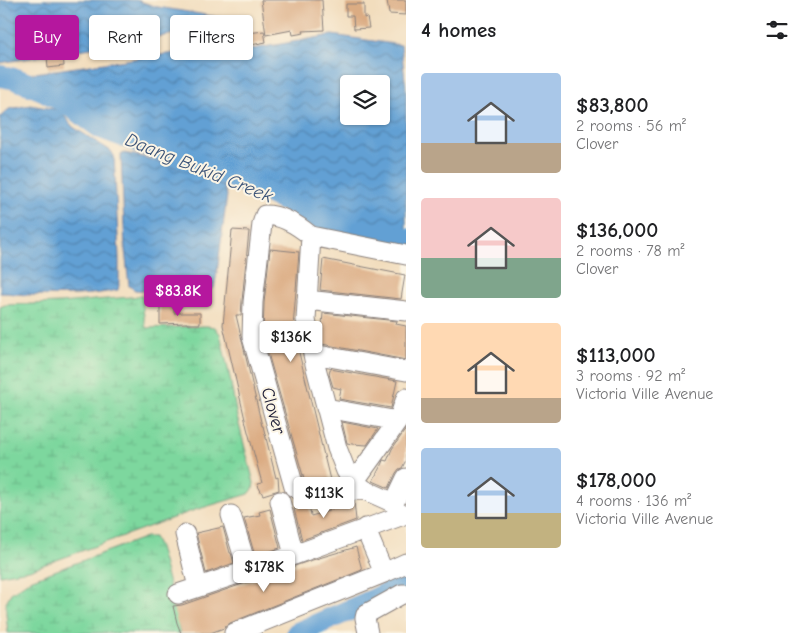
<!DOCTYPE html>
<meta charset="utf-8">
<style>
body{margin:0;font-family:"Comic Neue",sans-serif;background:#f2f2f2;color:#202124;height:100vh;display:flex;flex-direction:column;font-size:19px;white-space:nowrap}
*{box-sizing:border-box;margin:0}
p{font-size:16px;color:#757577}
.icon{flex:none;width:28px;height:28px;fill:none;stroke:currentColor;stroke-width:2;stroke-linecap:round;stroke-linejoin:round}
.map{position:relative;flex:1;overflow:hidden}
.details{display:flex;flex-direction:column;background:#fff;width:400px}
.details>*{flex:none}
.hud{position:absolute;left:15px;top:15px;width:315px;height:45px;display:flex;gap:10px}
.controls{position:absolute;left:340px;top:75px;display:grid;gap:10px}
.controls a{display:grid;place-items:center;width:50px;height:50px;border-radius:5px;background:#fff;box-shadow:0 1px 4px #0004;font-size:25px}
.price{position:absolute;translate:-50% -42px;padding:0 11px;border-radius:5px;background:#fff;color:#222;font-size:16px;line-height:32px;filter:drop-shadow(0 1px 2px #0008)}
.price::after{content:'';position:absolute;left:50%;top:30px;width:15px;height:11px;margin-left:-8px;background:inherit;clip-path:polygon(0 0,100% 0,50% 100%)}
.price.on{background:#b5179e;color:#fff}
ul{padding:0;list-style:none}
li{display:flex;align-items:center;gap:15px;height:125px;padding:0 15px}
li span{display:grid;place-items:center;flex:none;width:140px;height:100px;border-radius:5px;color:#555}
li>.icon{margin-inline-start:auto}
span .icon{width:60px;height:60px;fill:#fffc;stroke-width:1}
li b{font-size:21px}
h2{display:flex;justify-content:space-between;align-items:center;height:60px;padding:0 15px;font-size:21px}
.chip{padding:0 18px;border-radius:5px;background:#fff;box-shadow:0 1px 4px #0004;font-size:18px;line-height:45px}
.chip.on{background:#b5179e;color:#fff}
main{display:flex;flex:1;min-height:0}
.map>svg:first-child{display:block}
</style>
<main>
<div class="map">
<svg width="406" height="633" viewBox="0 0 406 633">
<defs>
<pattern id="wetland-marsh" width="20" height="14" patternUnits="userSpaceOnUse" patternTransform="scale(1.25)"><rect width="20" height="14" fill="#7dd79e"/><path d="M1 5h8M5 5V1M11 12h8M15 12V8" fill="none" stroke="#6cb889"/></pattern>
<pattern id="water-waves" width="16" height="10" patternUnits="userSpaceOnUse" patternTransform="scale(1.25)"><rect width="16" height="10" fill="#62a0d4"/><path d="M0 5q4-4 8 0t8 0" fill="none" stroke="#5082ad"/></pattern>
</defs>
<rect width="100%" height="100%" fill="#fcf5e5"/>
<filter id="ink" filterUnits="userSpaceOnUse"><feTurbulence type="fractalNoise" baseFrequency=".02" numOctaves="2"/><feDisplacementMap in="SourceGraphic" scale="10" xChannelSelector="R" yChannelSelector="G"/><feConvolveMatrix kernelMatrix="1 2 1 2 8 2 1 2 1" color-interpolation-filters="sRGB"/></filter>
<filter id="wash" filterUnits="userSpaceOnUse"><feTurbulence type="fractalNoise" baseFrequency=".0096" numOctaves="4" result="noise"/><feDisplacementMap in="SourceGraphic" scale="20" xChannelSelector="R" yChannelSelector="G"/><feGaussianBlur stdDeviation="1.12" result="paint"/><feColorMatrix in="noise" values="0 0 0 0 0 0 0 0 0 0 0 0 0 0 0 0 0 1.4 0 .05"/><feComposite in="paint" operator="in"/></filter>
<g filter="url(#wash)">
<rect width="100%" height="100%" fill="#f2ddbd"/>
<!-- wetland -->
<path fill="url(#wetland-marsh)" stroke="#507c6c" d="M142 296 144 317 146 328 206 326 215 327 220 334 230 378 237 417 254 483 253 489 249 494 195 510 29 570 0 575V307L5 305 60 303Z
M146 537H154L159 547 173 599 180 633H8L6 614V602L11 593 30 580Z"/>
<!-- water -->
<path fill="url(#water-waves)" stroke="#426188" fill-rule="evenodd" d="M0 0H136L158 7 248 22 0 63Z
M332 35 401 45 406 89V235L316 215 247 174 0 80V78L216 47 225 54ZM349 84H381V116H349Z
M30 105 54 109 61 112 73 127 111 151 114 156 119 258V285L118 290C90 296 60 296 31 295 21 295 10 293 0 293V117L9 109Z
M124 153C136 155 147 158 159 162 181 169 202 176 223 186L227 195 217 273 214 288 208 291 166 292 146 291 135 290 129 286 125 250 121 155Z"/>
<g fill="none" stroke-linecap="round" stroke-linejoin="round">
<!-- river -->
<path stroke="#62a0d4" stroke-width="22" d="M0 76 16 79 43 90 64 102 101 128 210 168 263 190 299 208 314 217 335 225 406 239
M297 633 375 599 406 583"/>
</g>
<g id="blocks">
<!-- building -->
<path fill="#dbac83" d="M261 0H322L324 30 303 31 304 33 293 35 292 30 266 35Z
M387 0H406V15L389 14Z
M346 4H364V18L367 17 369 28 354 29 353 16H346Z
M264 31 266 42 251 45V47L226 50 224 36Z
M63 54 64 66 48 68 47 56Z
M232 230 249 231 242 301 241 315H236L262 426H263L276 478 278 477 279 490 263 495 257 484 262 483 247 428 223 325Z
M270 249 299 252 293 328 330 480 306 481 304 479 263 336 264 303Z
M323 259 405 275 401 299 320 290Z
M174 305V313H200V324H187V323L160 324V306Z
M323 313 397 321 396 324 406 326V360L322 344 321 337Z
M330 369 397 381 391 408 339 399 341 389 333 387 329 374Z
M342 422 378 429 367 445 352 444 347 443Z
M406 429V460L402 468 399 469 396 473 389 488 373 481 382 463 383 460 387 461 392 449Z
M341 502H354L356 520 302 540 294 509 309 505 311 516 339 508 338 503Z
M270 509 280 548 255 556 244 518 260 515 259 512Z
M223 527 230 553H231L234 563 206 573 196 533Z
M356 547 362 570 230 623 224 628 210 633H181L177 623 173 606 182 605 309 561Z"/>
</g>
</g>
<g filter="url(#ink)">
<use href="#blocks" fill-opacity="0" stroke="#8a807c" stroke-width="1"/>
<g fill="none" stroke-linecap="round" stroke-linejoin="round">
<!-- minor casing -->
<g stroke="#8a807c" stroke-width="21">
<path id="minor" d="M265 215C282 215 299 226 311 236L306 320 315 364 337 448 346 471 354 482 365 490 323 491 303 492 294 487 252 337 253 302 262 224Z
M311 236 406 255
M307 300 406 311
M313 354 406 371
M326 408 398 421
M354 482 398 421 406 398
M365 490 394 503
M280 501 294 555
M394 503 406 478
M231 515 248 571
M365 528 384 573
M185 534 198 587
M178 594 294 555 406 514
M234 633 384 573 406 563
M368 633 365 618 366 614 402 594H406"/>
</g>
<!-- minor -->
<use href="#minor" stroke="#fff" stroke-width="19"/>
</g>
</g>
<g text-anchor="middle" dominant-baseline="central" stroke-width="4" stroke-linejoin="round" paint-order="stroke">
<!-- street labels -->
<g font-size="18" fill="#22223b" stroke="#fcf5e5">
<text transform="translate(273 411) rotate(74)">Clover</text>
</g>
<!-- water labels -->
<g font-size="19" font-style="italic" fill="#3c5478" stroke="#fcf5e5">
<text transform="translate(199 168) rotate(22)">Daang Bukid Creek</text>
</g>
</g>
</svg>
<div class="controls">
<a><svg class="icon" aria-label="layers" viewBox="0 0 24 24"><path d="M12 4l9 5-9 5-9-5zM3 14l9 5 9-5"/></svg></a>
</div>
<b class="price on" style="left:178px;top:317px">$83.8K</b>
<b class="price" style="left:291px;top:363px">$136K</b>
<b class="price" style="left:324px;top:519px">$113K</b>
<b class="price" style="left:264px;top:593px">$178K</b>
<div class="hud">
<a class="chip on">Buy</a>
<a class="chip">Rent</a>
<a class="chip">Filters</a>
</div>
</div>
<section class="details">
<h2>4 homes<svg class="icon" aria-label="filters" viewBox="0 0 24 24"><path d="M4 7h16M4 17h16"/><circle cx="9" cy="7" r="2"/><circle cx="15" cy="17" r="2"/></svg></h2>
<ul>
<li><span style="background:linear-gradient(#a9c7e8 70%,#b9a48a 0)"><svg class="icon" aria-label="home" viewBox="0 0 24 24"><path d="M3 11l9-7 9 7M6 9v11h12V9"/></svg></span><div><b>$83,800</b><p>2 rooms · 56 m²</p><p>Clover</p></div></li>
<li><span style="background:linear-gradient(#f6c9c9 60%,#7fa58c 0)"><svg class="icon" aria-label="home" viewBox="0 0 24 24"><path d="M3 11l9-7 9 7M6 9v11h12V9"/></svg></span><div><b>$136,000</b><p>2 rooms · 78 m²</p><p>Clover</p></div></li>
<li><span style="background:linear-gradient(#ffd9b3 75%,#b9a48a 0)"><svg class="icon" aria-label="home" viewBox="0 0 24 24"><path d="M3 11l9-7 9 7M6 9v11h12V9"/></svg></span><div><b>$113,000</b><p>3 rooms · 92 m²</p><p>Victoria Ville Avenue</p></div></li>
<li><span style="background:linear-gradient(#a9c7e8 65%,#c2b280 0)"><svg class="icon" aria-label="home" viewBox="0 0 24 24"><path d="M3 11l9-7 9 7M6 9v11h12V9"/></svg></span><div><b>$178,000</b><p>4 rooms · 136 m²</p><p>Victoria Ville Avenue</p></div></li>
</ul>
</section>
</main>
